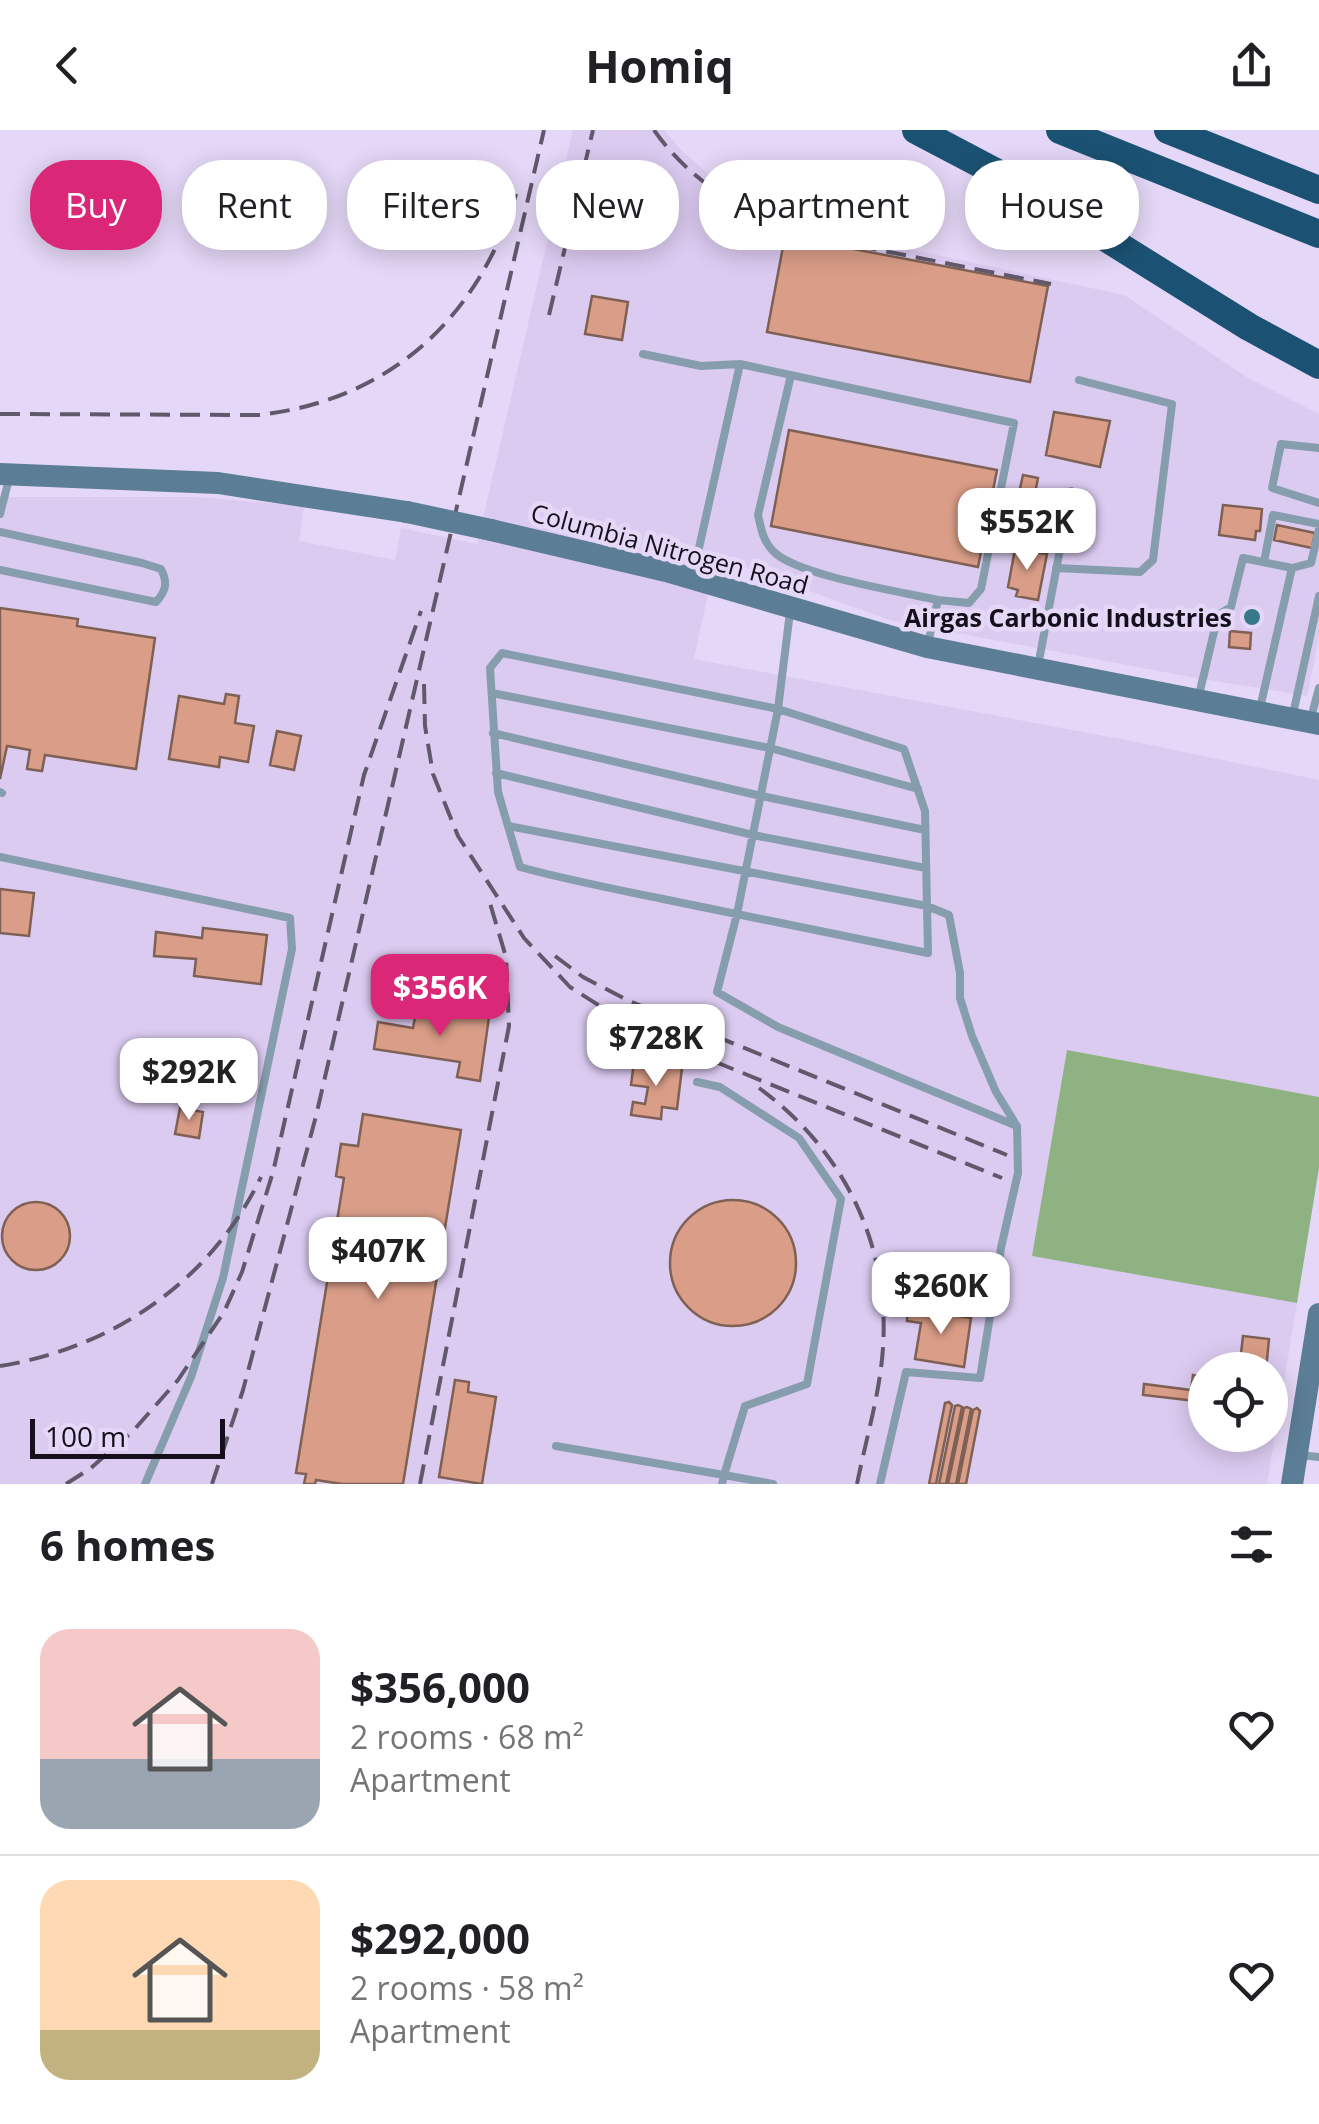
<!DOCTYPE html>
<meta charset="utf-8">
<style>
body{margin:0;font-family:"Open Sans",sans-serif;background:#f2f2f2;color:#202124;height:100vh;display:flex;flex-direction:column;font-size:38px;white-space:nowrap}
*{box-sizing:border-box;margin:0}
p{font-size:32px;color:#757577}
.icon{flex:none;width:55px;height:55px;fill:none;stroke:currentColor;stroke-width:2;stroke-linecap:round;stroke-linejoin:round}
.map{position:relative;height:1354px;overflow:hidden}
.sheet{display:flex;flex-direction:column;background:#fff;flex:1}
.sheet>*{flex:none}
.banner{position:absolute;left:30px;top:30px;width:1260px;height:90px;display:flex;gap:20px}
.controls{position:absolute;left:1188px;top:1222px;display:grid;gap:20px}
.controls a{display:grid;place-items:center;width:100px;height:100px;border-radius:50%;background:#fff;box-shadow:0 5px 25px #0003;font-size:50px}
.scale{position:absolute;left:30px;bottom:25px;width:195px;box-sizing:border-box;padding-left:10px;border:5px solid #140f1a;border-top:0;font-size:28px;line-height:35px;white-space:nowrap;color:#140f1a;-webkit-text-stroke:8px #e5d7f7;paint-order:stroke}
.price{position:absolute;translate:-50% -85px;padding:0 22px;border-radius:20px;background:#fff;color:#222;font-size:32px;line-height:65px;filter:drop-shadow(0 2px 5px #0008)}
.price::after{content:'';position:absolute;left:50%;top:60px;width:30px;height:22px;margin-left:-15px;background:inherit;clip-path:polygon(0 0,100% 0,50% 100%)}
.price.on{background:#db2777;color:#fff}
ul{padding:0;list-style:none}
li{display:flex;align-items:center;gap:30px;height:250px;padding:0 40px}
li+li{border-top:2px solid #e0e0e0}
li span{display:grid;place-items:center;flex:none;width:280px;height:200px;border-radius:30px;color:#555}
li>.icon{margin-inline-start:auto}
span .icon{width:120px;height:120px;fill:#fffc;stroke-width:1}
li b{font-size:42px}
h2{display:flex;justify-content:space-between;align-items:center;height:120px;padding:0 40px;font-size:42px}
.tag{padding:0 35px;border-radius:40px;background:#fff;box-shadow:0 5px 25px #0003;font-size:35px;line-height:90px}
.tag.on{background:#db2777;color:#fff}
header{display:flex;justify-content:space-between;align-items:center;height:130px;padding:0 40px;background:#fff;font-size:45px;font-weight:700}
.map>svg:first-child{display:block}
</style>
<header><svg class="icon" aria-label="back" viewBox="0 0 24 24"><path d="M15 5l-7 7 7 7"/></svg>Homiq<svg class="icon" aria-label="share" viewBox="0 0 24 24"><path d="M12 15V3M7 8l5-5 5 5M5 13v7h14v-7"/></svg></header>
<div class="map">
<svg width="1319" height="1354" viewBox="0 0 1319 1354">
<rect width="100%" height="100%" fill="#e5d7f7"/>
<!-- built -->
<path fill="#dccbf1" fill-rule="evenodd" d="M573 0H664L682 21 712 47 778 91 1124 165 1248 248 1319 284V508L1307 566 1185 546 889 490 716 427 694 529 1126 610 1319 650V967L1068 920 1032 1126 1297 1173 1267 1354H0V367H197L304 376 299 411 395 430 401 398 477 414ZM1205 1240H1270V1305H1205Z"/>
<!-- forest -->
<path fill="#8eb281" d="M1067 920 1319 967V1038L1297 1173 1032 1126Z"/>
<!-- building -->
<path fill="#da9e88" stroke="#7f6054" stroke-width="2.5" d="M785 106 1048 156 1030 252 767 202Z
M592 166 628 172 622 210 585 204Z
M1054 282 1110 291 1100 337 1046 325Z
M789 300 997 340 978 437 771 396Z
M1023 345 1038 348 1031 384 1015 381Z
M1223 375 1262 379 1260 401H1256L1255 410 1219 405Z
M1277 395 1315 403 1312 418 1274 410Z
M1015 419 1047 424 1038 470 1016 466 1018 460 1008 457Z
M0 478 78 489 77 496 155 508 136 639 45 625 42 641 27 639 30 620 7 616 0 649Z
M1230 501 1251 503 1250 519 1229 517Z
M226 564 239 566 235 593 254 596 248 632 220 627 219 637 169 629 179 566 224 574Z
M277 601 301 606 294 640 270 635Z
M0 759 34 763 29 806 0 803Z
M203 798 267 805 261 854 194 846 196 829 154 826 156 802 202 808Z
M417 876 489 887 480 951 457 947 460 932 374 919 378 892 413 898Z
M634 932 682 938 677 979 662 977 661 989 631 985 633 972 645 974 648 957 631 955Z
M180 978 203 982 199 1008 175 1004Z
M363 984 461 1000 403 1354H342L316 1350 315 1354H304L306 1344 296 1343 344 1048 336 1046 341 1014 358 1016Z
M670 1133a63 63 0 1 1 126 0a63 63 0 1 1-126 0Z
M2 1106a34 34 0 1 1 68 0a34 34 0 1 1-68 0Z
M908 1178 971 1188 964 1237 915 1229 921 1193 907 1191Z
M1243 1206 1269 1209 1266 1240H1239Z
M1193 1245 1205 1247V1272L1143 1265 1144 1254 1191 1260Z
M455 1250 469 1252 468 1262 496 1267 482 1354 439 1347Z
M949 1272 952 1275 936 1354H929L945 1273Z
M958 1275 962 1277 946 1354H939L955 1276Z
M967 1277 971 1279 956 1354H948L964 1278Z
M977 1278 980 1281 966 1354H958L973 1280Z"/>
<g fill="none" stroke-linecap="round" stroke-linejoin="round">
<!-- lane -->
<path stroke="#869dad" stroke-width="8" d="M643 224 701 236 740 234
M791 245 758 385C761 398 763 411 773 421 795 445 902 462 938 470L928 513
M1319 318 1281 314 1272 358 1319 373
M0 384 9 349
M0 402 142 433 161 439C168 453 166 461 156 472L0 440
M1264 432 1273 385 1319 394
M1056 438 1140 442 1153 430 1172 274 1079 250
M1292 438 1311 433 1319 399
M693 445 740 234 1014 293 981 459 969 473 938 470
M790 482 778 579 904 619 925 681 928 823C840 805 752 787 663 769 615 759 567 750 520 737L498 662 490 538 502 523 778 579 737 784 717 862 778 897 1017 996 1018 1043 1001 1118 980 1248 906 1242 880 1354
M1038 536 1071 361
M492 563 770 618 918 659
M1199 565 1218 485 1231 477 1243 428 1292 438 1260 578
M1293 584 1319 466
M1311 588 1319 558
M493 603 761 666 925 700
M496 643 753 705 926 738
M0 662 2 663
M508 696 927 776 949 785 960 843V868L972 906 996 962 1017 996
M0 727 290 788 292 819 223 1148 191 1247 145 1354
M697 952 720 957 799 1008 841 1069 807 1254 745 1276 724 1345 773 1354
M556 1316 724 1345 722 1354
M1299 1325 1319 1327"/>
<!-- secondary -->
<path stroke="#5b7d95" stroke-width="22" d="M0 344 218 353 407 382
M491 400 666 441 927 517 1319 594
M1292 1354 1319 1184"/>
<!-- highway -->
<path stroke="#1b5273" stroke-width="28" d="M916 0 1026 58 1249 197 1319 235
M1060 0 1319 104
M1168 0 1319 60"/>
<!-- rail -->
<path stroke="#60586b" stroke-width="4" stroke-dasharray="20 10" stroke-linecap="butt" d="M654 0C690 52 745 83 803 105L1051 154
M549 185 593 0
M0 284 259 285C391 270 480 187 517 61
M424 554 425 596 433 644 458 706 524 808 570 857 639 901 1002 1048
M555 826 583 847 629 871 1007 1025
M759 958C843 1019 890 1114 883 1218 880 1263 866 1309 857 1354
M0 1236C113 1218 211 1151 261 1047
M66 1354 91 1338 133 1301 178 1250 224 1182 242 1142 273 1042 364 645 421 481
M212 1354 243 1260 316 986 544 0
M420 1354 509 896 506 827 489 770"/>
<!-- secondary-bridge -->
<path stroke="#5b7d95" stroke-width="22" d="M407 382 491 400"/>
</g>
<!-- markers -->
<circle fill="#36788a" stroke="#e5d7f7" stroke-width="4" cx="1252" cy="487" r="10"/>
<g text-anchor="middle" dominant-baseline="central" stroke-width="9" stroke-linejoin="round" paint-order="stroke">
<!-- street labels -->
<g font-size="25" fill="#140f1a" stroke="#e5d7f7">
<text transform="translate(670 418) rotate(15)">Columbia Nitrogen Road</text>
</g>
<!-- poi labels -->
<g font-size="25" font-weight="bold" fill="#140f1a" stroke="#e5d7f7" text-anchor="end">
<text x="1232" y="487">Airgas Carbonic Industries</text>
</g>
</g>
</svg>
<div class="controls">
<a><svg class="icon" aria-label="locate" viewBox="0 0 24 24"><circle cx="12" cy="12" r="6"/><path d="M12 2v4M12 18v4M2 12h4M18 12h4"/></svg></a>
</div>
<div class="scale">100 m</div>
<b class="price" style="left:1027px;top:443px">$552K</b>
<b class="price on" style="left:440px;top:909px">$356K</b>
<b class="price" style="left:656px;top:959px">$728K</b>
<b class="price" style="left:189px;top:993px">$292K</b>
<b class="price" style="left:378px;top:1172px">$407K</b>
<b class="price" style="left:941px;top:1207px">$260K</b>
<div class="banner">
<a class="tag on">Buy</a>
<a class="tag">Rent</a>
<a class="tag">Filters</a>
<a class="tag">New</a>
<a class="tag">Apartment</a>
<a class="tag">House</a>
</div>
</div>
<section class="sheet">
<h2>6 homes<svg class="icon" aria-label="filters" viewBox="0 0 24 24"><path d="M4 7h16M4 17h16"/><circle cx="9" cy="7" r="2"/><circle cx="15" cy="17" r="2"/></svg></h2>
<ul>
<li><span style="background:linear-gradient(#f6c9c9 65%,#9aa5b1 0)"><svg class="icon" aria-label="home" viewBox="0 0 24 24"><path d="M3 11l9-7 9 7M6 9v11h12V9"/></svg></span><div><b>$356,000</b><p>2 rooms · 68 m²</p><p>Apartment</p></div><svg class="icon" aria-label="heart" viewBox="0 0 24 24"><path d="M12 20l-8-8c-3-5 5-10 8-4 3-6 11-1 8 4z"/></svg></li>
<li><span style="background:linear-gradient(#ffd9b3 75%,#c2b280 0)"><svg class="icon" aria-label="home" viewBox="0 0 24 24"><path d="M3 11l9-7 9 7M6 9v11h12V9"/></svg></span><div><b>$292,000</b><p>2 rooms · 58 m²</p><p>Apartment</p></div><svg class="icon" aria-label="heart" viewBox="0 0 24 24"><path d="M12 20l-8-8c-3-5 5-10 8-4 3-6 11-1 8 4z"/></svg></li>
</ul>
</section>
